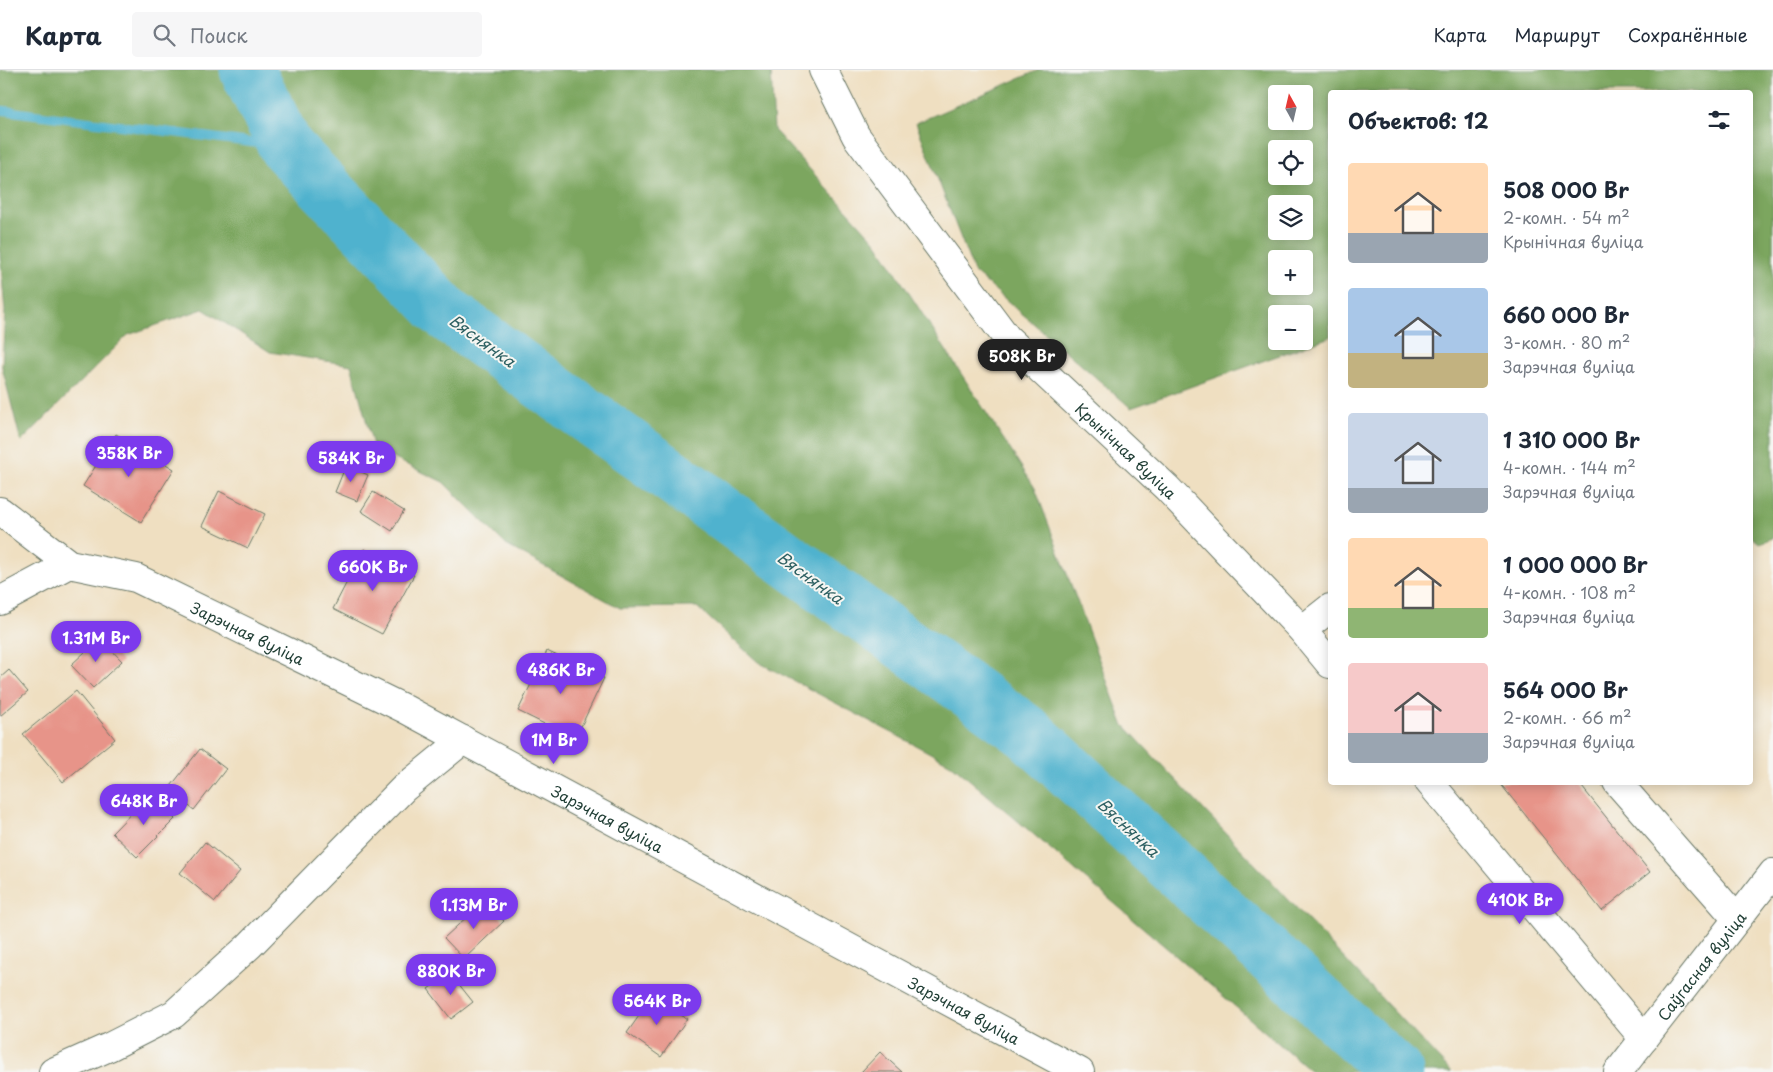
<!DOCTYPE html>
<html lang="ru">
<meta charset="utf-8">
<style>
body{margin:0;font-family:"Playpen Sans",sans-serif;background:#f6f6f7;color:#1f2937;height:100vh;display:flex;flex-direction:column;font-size:19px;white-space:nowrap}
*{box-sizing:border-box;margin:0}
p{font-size:16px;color:#747a83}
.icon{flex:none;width:28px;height:28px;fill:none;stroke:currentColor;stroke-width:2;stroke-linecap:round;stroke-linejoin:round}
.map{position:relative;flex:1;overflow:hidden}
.sheet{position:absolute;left:1328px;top:20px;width:425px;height:695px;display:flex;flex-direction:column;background:#fff;border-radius:5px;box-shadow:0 2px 12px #0003}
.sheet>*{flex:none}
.needle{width:32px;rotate:352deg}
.fabs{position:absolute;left:1268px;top:15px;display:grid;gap:10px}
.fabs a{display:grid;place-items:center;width:45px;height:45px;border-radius:5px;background:#fff;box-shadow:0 2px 12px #0003;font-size:25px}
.price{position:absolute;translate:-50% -42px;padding:0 11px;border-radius:18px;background:#7c3aed;color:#fff;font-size:16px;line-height:32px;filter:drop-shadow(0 1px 2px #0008)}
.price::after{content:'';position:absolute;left:50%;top:30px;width:15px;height:11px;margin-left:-8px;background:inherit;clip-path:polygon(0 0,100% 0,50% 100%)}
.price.selected{background:#222;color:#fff}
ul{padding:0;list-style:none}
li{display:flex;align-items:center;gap:15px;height:125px;padding:0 20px}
li span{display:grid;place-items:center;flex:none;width:140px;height:100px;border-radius:5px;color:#555}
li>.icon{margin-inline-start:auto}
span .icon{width:60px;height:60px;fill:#fffc;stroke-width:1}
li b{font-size:21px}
h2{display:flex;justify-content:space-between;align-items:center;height:60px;padding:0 20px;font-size:21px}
header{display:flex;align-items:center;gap:30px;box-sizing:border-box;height:70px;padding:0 25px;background:#fff;border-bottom:1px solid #e0e1e3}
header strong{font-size:24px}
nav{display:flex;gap:28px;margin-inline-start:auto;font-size:18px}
.search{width:350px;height:45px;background:#f6f6f7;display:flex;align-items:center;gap:12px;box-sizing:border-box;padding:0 18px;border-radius:5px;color:#747a83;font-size:19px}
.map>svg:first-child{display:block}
</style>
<header>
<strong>Карта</strong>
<div class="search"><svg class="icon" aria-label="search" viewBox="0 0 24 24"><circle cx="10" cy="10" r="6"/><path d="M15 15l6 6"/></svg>Поиск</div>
<nav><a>Карта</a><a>Маршрут</a><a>Сохранённые</a></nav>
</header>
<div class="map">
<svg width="1773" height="1002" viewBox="0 0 1773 1002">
<rect width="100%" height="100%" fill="#f6f6f2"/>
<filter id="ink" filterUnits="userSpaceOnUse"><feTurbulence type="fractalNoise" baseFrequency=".02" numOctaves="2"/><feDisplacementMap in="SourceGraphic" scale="10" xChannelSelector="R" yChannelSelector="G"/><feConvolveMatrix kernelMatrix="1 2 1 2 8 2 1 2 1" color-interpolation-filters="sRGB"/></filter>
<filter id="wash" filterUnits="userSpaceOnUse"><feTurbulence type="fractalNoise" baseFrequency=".0096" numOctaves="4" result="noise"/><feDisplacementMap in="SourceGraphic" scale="20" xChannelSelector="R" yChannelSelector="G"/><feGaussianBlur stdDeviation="1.12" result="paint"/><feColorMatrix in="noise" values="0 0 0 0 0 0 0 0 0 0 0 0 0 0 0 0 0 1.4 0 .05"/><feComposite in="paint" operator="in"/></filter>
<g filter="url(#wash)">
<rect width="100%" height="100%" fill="#efdfc1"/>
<!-- forest -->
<path fill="#7ca65f" stroke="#4e724a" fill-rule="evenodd" d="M0 0H771L774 60 876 172 1035 418 1123 654 1451 1002H1312L951 694 758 592 697 537 620 538 506 475 443 412 374 379 351 295 270 282 203 239 128 265 21 372 2 297 5 241 0 185Z
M1039 0H1773V468L1759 473 1750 465V22H1330V267L1131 338 974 202 916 53ZM1276 24H1304V51H1276ZM1276 79H1304V106H1276ZM1276 134H1304V161H1276ZM1276 189H1304V216H1276ZM1276 244H1304V271H1276Z"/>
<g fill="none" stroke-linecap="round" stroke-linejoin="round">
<!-- stream -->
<path stroke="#4fb2ce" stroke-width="9" d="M0 40 286 77"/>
<!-- river -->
<path stroke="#4fb2ce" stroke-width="55" d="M247 0 286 77 444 242 1028 663 1396 1002"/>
</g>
<g id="blocks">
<!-- building -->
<path fill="#e79489" d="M116 364 174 399 141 452 83 416Z
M346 395 368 405 357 431 335 422Z
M219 421 265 444 248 478 202 456Z
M373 422 404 441 392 461 361 441Z
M364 479 414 505 382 564 333 539Z
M100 568 122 591 93 618 71 595Z
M547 581 604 608 575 669 518 641Z
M9 600 28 622 0 646V608Z
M76 621 115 669 63 712 23 664Z
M200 679 226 699 194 740 168 720Z
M1499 712H1578L1650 802 1602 841Z
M150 724 175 749 137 787 112 763Z
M205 772 240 801 215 832 180 803Z
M485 830 504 851 464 889 444 868Z
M450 903 473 932 451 949 428 919Z
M653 926 687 949 661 987 627 963Z
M880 982 902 1002H861Z"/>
</g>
</g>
<g filter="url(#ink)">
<use href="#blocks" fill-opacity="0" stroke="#687665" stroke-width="1"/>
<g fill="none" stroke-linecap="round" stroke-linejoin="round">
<!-- minor casing -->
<g stroke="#687665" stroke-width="30">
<g id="minor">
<path id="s1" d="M823 0 856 66 1007 268 1167 418 1302 560 1330 594"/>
<path id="s2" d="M0 441 69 494 136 508 405 639 1080 1002"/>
<path d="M0 531 69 494"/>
<path d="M1302 560 1330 538"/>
<path d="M1429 712 1644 969"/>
<path d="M1617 712 1737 849"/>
<path d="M53 1002 109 977 174 944 249 876 403 719 463 670"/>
<path id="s3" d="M1618 1002 1773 803"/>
</g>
</g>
<!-- minor -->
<use href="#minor" stroke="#fff" stroke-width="28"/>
</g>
</g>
<g text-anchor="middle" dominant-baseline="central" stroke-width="4" stroke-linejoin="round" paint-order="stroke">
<!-- street labels -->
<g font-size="15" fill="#1f3d34" stroke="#f6f6f2">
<text stroke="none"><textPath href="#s1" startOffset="490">Крынічная вуліца</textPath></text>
<text stroke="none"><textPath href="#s2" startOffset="280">Зарэчная вуліца</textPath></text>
<text stroke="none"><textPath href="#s2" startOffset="685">Зарэчная вуліца</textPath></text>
<text stroke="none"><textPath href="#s3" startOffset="135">Саўгасная вуліца</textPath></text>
<text stroke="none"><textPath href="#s2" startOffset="1090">Зарэчная вуліца</textPath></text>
</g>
<!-- water labels -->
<g font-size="16" font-style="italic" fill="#2d6062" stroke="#f6f6f2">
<text transform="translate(483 270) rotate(36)">Вяснянка</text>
<text transform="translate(811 507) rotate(36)">Вяснянка</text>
<text transform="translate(1129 757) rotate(43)">Вяснянка</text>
</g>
</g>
</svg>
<div class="fabs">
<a><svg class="needle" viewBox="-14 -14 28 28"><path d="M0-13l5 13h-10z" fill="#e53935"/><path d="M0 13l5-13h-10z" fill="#747a83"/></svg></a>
<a><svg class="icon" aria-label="locate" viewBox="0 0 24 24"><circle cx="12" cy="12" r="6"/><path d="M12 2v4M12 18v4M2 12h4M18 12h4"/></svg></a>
<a><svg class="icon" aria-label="layers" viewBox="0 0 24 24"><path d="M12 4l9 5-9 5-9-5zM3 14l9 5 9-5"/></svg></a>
<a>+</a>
<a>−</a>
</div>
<b class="price selected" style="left:1022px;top:311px">508K Br</b>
<b class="price" style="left:129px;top:408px">358K Br</b>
<b class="price" style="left:351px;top:413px">584K Br</b>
<b class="price" style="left:373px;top:522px">660K Br</b>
<b class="price" style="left:96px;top:593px">1.31M Br</b>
<b class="price" style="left:561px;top:625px">486K Br</b>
<b class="price" style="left:554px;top:695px">1M Br</b>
<b class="price" style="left:144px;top:756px">648K Br</b>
<b class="price" style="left:1520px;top:855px">410K Br</b>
<b class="price" style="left:474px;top:860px">1.13M Br</b>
<b class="price" style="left:451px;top:926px">880K Br</b>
<b class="price" style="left:657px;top:956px">564K Br</b>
<section class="sheet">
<h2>Объектов: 12<svg class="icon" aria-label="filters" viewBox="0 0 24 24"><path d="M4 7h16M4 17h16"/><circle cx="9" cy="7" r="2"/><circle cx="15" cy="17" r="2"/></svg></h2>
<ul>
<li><span style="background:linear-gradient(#ffd9b3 70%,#9aa5b1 0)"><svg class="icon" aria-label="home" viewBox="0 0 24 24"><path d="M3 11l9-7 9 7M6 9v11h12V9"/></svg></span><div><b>508 000 Br</b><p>2-комн. · 54 m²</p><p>Крынічная вуліца</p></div></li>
<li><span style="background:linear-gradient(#a9c7e8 65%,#c2b280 0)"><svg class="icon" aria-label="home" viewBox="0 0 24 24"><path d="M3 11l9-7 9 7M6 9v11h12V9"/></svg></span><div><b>660 000 Br</b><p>3-комн. · 80 m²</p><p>Зарэчная вуліца</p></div></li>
<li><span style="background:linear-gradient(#c9d6e8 75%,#9aa5b1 0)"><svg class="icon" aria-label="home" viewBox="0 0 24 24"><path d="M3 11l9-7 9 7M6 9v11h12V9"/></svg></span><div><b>1 310 000 Br</b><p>4-комн. · 144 m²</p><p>Зарэчная вуліца</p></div></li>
<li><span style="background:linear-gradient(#ffd9b3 70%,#8fb573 0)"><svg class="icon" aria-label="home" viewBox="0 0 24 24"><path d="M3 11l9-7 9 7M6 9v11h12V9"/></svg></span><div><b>1 000 000 Br</b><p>4-комн. · 108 m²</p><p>Зарэчная вуліца</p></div></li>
<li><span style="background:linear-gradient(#f6c9c9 70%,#9aa5b1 0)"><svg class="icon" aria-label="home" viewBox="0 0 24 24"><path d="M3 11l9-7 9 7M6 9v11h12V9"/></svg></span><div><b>564 000 Br</b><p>2-комн. · 66 m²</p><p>Зарэчная вуліца</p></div></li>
</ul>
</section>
</div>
